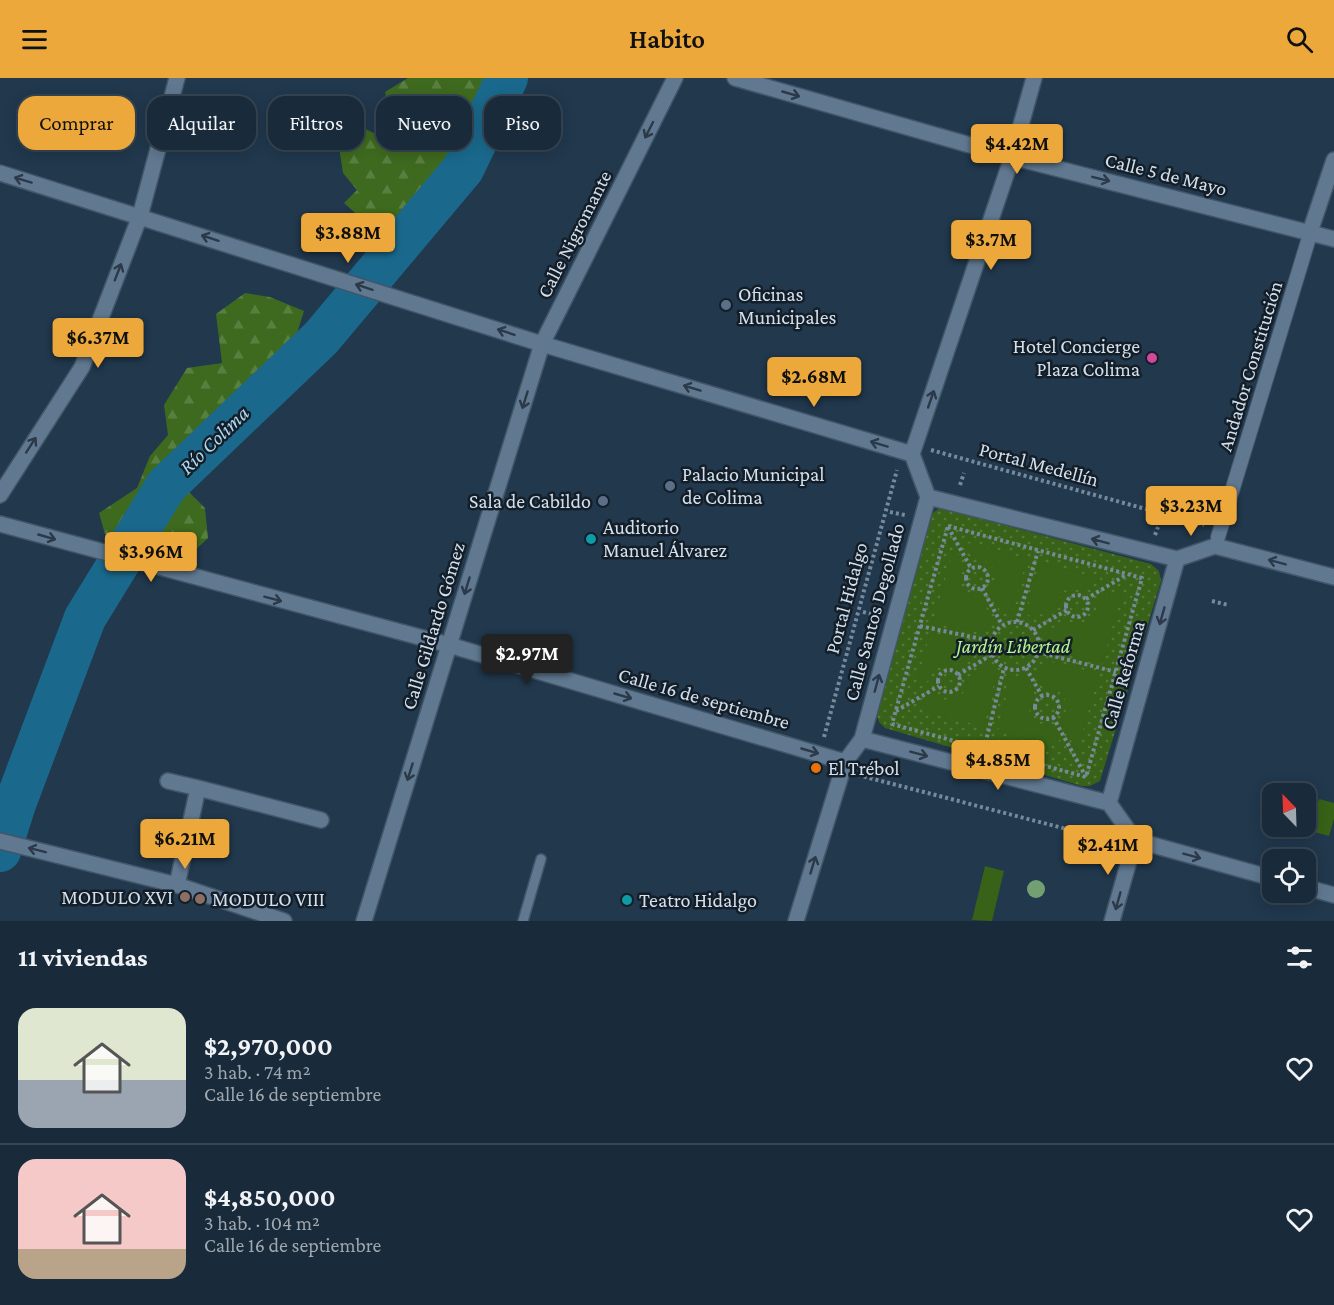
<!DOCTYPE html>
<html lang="es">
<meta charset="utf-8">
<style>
body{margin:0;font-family:"Crimson Pro",serif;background:#223242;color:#f1f3f6;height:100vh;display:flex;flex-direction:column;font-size:22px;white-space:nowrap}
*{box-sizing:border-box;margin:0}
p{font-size:20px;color:#9fa7af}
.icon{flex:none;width:33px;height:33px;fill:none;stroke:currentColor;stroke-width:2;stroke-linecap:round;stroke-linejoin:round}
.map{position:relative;height:843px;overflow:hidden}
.sheet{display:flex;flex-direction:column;background:#192a3a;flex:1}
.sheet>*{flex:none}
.guide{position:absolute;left:18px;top:18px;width:600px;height:54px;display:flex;gap:12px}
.needle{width:39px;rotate:337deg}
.fabs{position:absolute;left:1262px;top:705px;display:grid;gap:12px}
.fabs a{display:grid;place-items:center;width:54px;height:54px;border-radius:12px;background:#192a3a;box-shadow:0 3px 15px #0003,0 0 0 2px #374654;font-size:30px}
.price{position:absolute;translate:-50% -51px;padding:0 14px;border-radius:6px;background:#eda83b;color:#111;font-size:20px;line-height:39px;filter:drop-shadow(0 2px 3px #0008)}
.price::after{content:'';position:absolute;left:50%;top:36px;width:18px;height:14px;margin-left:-9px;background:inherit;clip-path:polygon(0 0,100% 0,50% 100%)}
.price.selected{background:#222;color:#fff}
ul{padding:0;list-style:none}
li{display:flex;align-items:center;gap:18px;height:150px;padding:0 18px}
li+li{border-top:2px solid #374654}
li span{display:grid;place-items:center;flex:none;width:168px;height:120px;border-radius:18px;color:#555}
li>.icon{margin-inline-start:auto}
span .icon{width:72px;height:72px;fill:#fffc;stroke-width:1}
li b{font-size:26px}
h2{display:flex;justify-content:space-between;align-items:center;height:72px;padding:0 18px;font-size:26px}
.tag{padding:0 21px;border-radius:18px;background:#192a3a;box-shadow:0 3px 15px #0003,0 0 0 2px #374654;font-size:21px;line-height:54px}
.tag.selected{background:#eda83b;color:#111}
header{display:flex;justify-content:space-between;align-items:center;height:78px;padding:0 18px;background:#eda83b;color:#111;font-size:27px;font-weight:600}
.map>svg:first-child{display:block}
</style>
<header><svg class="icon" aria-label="menu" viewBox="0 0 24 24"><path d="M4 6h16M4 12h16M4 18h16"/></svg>Habito<svg class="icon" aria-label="search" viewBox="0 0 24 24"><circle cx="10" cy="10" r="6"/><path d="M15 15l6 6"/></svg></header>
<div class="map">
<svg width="1334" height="843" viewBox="0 0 1334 843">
<defs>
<pattern id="forest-firs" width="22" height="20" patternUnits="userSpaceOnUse" patternTransform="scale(1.5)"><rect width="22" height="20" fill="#3e6a1f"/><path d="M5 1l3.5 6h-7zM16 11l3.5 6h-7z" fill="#597f40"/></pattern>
<pattern id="park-dots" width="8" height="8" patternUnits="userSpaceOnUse" patternTransform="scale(1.5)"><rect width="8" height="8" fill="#376217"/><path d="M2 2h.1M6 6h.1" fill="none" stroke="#537839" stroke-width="1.8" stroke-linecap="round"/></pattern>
</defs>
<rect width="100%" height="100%" fill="#21384d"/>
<!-- forest -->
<path fill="url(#forest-firs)" d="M408 0H491L444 88 370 166 362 141 344 125 357 112 343 95 338 62 357 47 380 58 392 45 385 14Z
M245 215 270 219 304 233 291 274 263 326 214 352 208 383 182 407 205 430 208 460 189 478 105 456 99 435 137 410 150 378 168 357 164 327 187 290 222 285 216 236Z"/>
<!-- park -->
<path fill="url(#park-dots)" d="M940 430 1151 486 1159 493 1161 503 1100 703 1090 708H1082L885 650 879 644 876 634 930 437Z"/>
<!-- garden -->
<path fill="#376217" d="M964 464 1027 481 1012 533 1002 536 990 514 996 498C993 486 986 480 973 481Z
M954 470 963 486C953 502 960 519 980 518L992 541 982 555 933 545Z
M1040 484 1101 501C1097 503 1092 507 1088 509 1075 513 1063 503 1058 526L1035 540 1026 536Z
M1124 508 1102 586 1048 572 1046 554 1065 542C1081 552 1097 542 1097 524Z
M930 556 980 565V572L957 586H940L932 592 929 602 915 611Z
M1046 583 1099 595 1077 674 1061 643 1067 630C1066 617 1057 608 1044 610L1035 595Z
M987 588 996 597 984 649 916 630 936 618C952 628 968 618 968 600Z
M1025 600 1034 616C1022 632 1033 647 1051 648L1063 670 998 653 1010 602Z
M1319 721 1334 725V741L1329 758 1310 753Z
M985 788 1004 793 992 843 972 842Z"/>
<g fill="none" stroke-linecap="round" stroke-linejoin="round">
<!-- river -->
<path stroke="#1a698d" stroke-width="42" d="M0 773 15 726 85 540 166 408 321 260 463 91 507 0"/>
<!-- service casing -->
<g stroke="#415566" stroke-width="12">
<path id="service" d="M523 843 541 781"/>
</g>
<!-- pedestrian casing -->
<g stroke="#415566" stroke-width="16">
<path id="pedestrian" d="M1218 459 1308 163"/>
</g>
<!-- minor casing -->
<g stroke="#415566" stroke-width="18">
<path id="minor" d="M735 0 1012 79 1334 161
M0 95 542 266 912 376 928 419 1177 481 1215 468
M1310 154 1334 82
M912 376 1012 79 1034 0
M0 446 449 567 845 684
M862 661 1109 725 1135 762
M168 703 198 710 177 807
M198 710 321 742
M1109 725 1177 481
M1135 762 1272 800
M1305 809 1334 817
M796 843 845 684 862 661 928 419
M1112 843 1135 762"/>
</g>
<!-- tertiary casing -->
<g stroke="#415566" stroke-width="18">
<path id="tertiary" d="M0 417 82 289 140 138 177 0
M1215 468 1334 499
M0 763 177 807 284 843
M364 843 542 266 675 0"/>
</g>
<!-- path -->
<path stroke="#778a9b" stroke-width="4" stroke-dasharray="3 3" stroke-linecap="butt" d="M931 372 1204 447
M960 407 964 395
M890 434 905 437
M948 448 1142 500 1086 699 892 646Z
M948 449 971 490
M1155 457 1158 449
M966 500a11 11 0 1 1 22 0a11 11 0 1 1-22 0Z
M982 510 1002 547
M1066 528a11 11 0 1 1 22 0a11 11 0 1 1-22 0Z
M1086 521 1126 497
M1212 523 1228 527
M863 534 876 537
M991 568a24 24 0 1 1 48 0a24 24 0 1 1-48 0Z
M1017 544 1038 473
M920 548 991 563
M1033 552 1067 532
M1038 574 1116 594
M1026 590 1042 618
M938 603a11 11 0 1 1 22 0a11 11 0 1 1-22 0Z
M958 597 991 577
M1035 629a12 12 0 1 1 24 0a12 12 0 1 1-24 0Z
M896 633 939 608
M1053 639 1086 699
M824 659 897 392
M984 671 1004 590
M858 697 1113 763"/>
<!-- service -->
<use href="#service" stroke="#607991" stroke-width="9"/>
<!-- pedestrian -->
<use href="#pedestrian" stroke="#607991" stroke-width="14"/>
<!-- minor -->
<use href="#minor" stroke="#607991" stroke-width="15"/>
<!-- tertiary -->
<use href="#tertiary" stroke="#607991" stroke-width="15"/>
</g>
<!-- trees -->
<circle fill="#72a072" cx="1036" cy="811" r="9"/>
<!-- one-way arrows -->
<defs><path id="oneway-shaft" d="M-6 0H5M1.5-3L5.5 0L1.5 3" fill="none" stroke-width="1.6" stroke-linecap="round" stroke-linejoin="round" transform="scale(1.5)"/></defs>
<g stroke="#2b3948">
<use href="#oneway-shaft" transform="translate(791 16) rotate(16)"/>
<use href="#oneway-shaft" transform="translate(649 52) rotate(117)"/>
<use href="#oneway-shaft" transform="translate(1101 101) rotate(14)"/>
<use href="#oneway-shaft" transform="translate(23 102) rotate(-163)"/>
<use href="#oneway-shaft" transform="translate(210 160) rotate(-162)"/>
<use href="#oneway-shaft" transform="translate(118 194) rotate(-69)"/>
<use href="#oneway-shaft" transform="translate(364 209) rotate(-162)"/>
<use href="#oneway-shaft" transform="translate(506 254) rotate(-162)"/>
<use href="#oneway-shaft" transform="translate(692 310) rotate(-163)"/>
<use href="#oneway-shaft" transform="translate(931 321) rotate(-71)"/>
<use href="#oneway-shaft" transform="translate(525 322) rotate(107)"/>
<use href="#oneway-shaft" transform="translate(879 366) rotate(-163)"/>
<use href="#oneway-shaft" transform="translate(31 367) rotate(-57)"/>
<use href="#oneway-shaft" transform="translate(47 459) rotate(16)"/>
<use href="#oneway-shaft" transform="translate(1100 463) rotate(-165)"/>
<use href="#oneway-shaft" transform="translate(1277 484) rotate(-165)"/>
<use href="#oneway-shaft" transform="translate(467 508) rotate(107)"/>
<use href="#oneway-shaft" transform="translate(273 521) rotate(15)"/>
<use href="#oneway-shaft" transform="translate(1162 538) rotate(106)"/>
<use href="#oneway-shaft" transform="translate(877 605) rotate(-75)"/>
<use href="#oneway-shaft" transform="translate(623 618) rotate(16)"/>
<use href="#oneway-shaft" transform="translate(810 673) rotate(16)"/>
<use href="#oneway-shaft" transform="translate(919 676) rotate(15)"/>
<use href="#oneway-shaft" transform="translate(410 694) rotate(107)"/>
<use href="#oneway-shaft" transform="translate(37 772) rotate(-166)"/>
<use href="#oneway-shaft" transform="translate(1192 778) rotate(15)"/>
<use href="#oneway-shaft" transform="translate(813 787) rotate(-73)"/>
<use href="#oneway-shaft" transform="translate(1118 823) rotate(106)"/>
</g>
<!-- markers -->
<g fill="#5c6f8a" stroke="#141e28" stroke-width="2">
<circle cx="726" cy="227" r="6"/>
<circle cx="670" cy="408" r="6"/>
<circle cx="603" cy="423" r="6"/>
</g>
<circle fill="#d1479c" stroke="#141e28" stroke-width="2" cx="1152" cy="280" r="6"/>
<g fill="#0f9aa8" stroke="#141e28" stroke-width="2">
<circle cx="591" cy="461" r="6"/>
<circle cx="627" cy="822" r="6"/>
</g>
<circle fill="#e8710a" stroke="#141e28" stroke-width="2" cx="816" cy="690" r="6"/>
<g fill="#8d6e63" stroke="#141e28" stroke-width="2">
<circle cx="185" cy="819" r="6"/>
<circle cx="200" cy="821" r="6"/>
</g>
<g text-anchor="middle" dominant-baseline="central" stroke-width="5" stroke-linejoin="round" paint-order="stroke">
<!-- street labels -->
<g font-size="20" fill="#d2e0ed" stroke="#141e28">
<text transform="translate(1166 96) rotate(14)">Calle 5 de Mayo</text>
<text transform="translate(574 156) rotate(-63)">Calle Nigromante</text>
<text transform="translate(1250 288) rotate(-73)">Andador Constitución</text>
<text transform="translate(1039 386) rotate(15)">Portal Medellín</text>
<text transform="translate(846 520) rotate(-75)">Portal Hidalgo</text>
<text transform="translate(874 534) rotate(-75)">Calle Santos Degollado</text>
<text transform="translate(433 548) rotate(-73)">Calle Gildardo Gómez</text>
<text transform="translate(1123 597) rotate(-74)">Calle Reforma</text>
<text transform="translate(704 620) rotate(16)">Calle 16 de septiembre</text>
</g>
<!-- poi labels -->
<g font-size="20" fill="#d2e0ed" stroke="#141e28" text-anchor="start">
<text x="738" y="216">Oficinas<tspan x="738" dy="23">Municipales</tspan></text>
<text x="1140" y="268" text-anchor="end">Hotel Concierge<tspan x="1140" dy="23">Plaza Colima</tspan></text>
<text x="682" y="396">Palacio Municipal<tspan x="682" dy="23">de Colima</tspan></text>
<text x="591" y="423" text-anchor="end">Sala de Cabildo</text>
<text x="603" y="449">Auditorio<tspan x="603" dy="23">Manuel Álvarez</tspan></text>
<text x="828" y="690">El Trébol</text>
<text x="173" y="819" text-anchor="end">MODULO XVI</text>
<text x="212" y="821">MODULO VIII</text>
<text x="639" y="822">Teatro Hidalgo</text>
</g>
<!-- park labels -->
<g font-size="20" font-style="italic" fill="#b5f591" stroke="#141e28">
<text x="1013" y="568">Jardín Libertad</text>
</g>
<!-- water labels -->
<g font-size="21" font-style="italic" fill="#acd8f1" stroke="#141e28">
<text transform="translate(214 362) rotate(-44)">Río Colima</text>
</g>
</g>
</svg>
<div class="fabs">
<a><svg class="needle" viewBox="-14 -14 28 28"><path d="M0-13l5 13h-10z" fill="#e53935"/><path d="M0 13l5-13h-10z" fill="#9fa7af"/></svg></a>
<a><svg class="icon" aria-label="locate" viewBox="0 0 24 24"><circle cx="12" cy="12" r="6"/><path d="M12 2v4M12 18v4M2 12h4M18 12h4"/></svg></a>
</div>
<b class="price" style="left:1017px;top:97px">$4.42M</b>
<b class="price" style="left:348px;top:186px">$3.88M</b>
<b class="price" style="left:991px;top:193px">$3.7M</b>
<b class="price" style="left:98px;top:291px">$6.37M</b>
<b class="price" style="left:814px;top:330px">$2.68M</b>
<b class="price" style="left:1191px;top:459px">$3.23M</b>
<b class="price" style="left:151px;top:505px">$3.96M</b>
<b class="price selected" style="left:527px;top:607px">$2.97M</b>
<b class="price" style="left:998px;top:713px">$4.85M</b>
<b class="price" style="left:185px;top:792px">$6.21M</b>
<b class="price" style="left:1108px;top:798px">$2.41M</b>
<div class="guide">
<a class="tag selected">Comprar</a>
<a class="tag">Alquilar</a>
<a class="tag">Filtros</a>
<a class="tag">Nuevo</a>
<a class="tag">Piso</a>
</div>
</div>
<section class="sheet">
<h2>11 viviendas<svg class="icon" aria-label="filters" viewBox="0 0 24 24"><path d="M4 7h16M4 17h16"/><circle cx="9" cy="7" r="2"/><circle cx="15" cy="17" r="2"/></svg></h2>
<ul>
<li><span style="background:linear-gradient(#dfe7d0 60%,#9aa5b1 0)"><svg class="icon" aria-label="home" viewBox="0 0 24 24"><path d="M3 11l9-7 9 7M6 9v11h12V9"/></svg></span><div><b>$2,970,000</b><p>3 hab. · 74 m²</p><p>Calle 16 de septiembre</p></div><svg class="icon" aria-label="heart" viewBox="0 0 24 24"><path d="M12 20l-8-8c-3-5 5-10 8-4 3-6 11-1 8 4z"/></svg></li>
<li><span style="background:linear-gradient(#f6c9c9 75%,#b9a48a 0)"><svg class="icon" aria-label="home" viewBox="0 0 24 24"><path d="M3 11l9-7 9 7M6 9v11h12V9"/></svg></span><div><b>$4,850,000</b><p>3 hab. · 104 m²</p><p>Calle 16 de septiembre</p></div><svg class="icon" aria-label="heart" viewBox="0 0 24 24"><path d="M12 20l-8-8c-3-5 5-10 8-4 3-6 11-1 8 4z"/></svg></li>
</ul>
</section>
